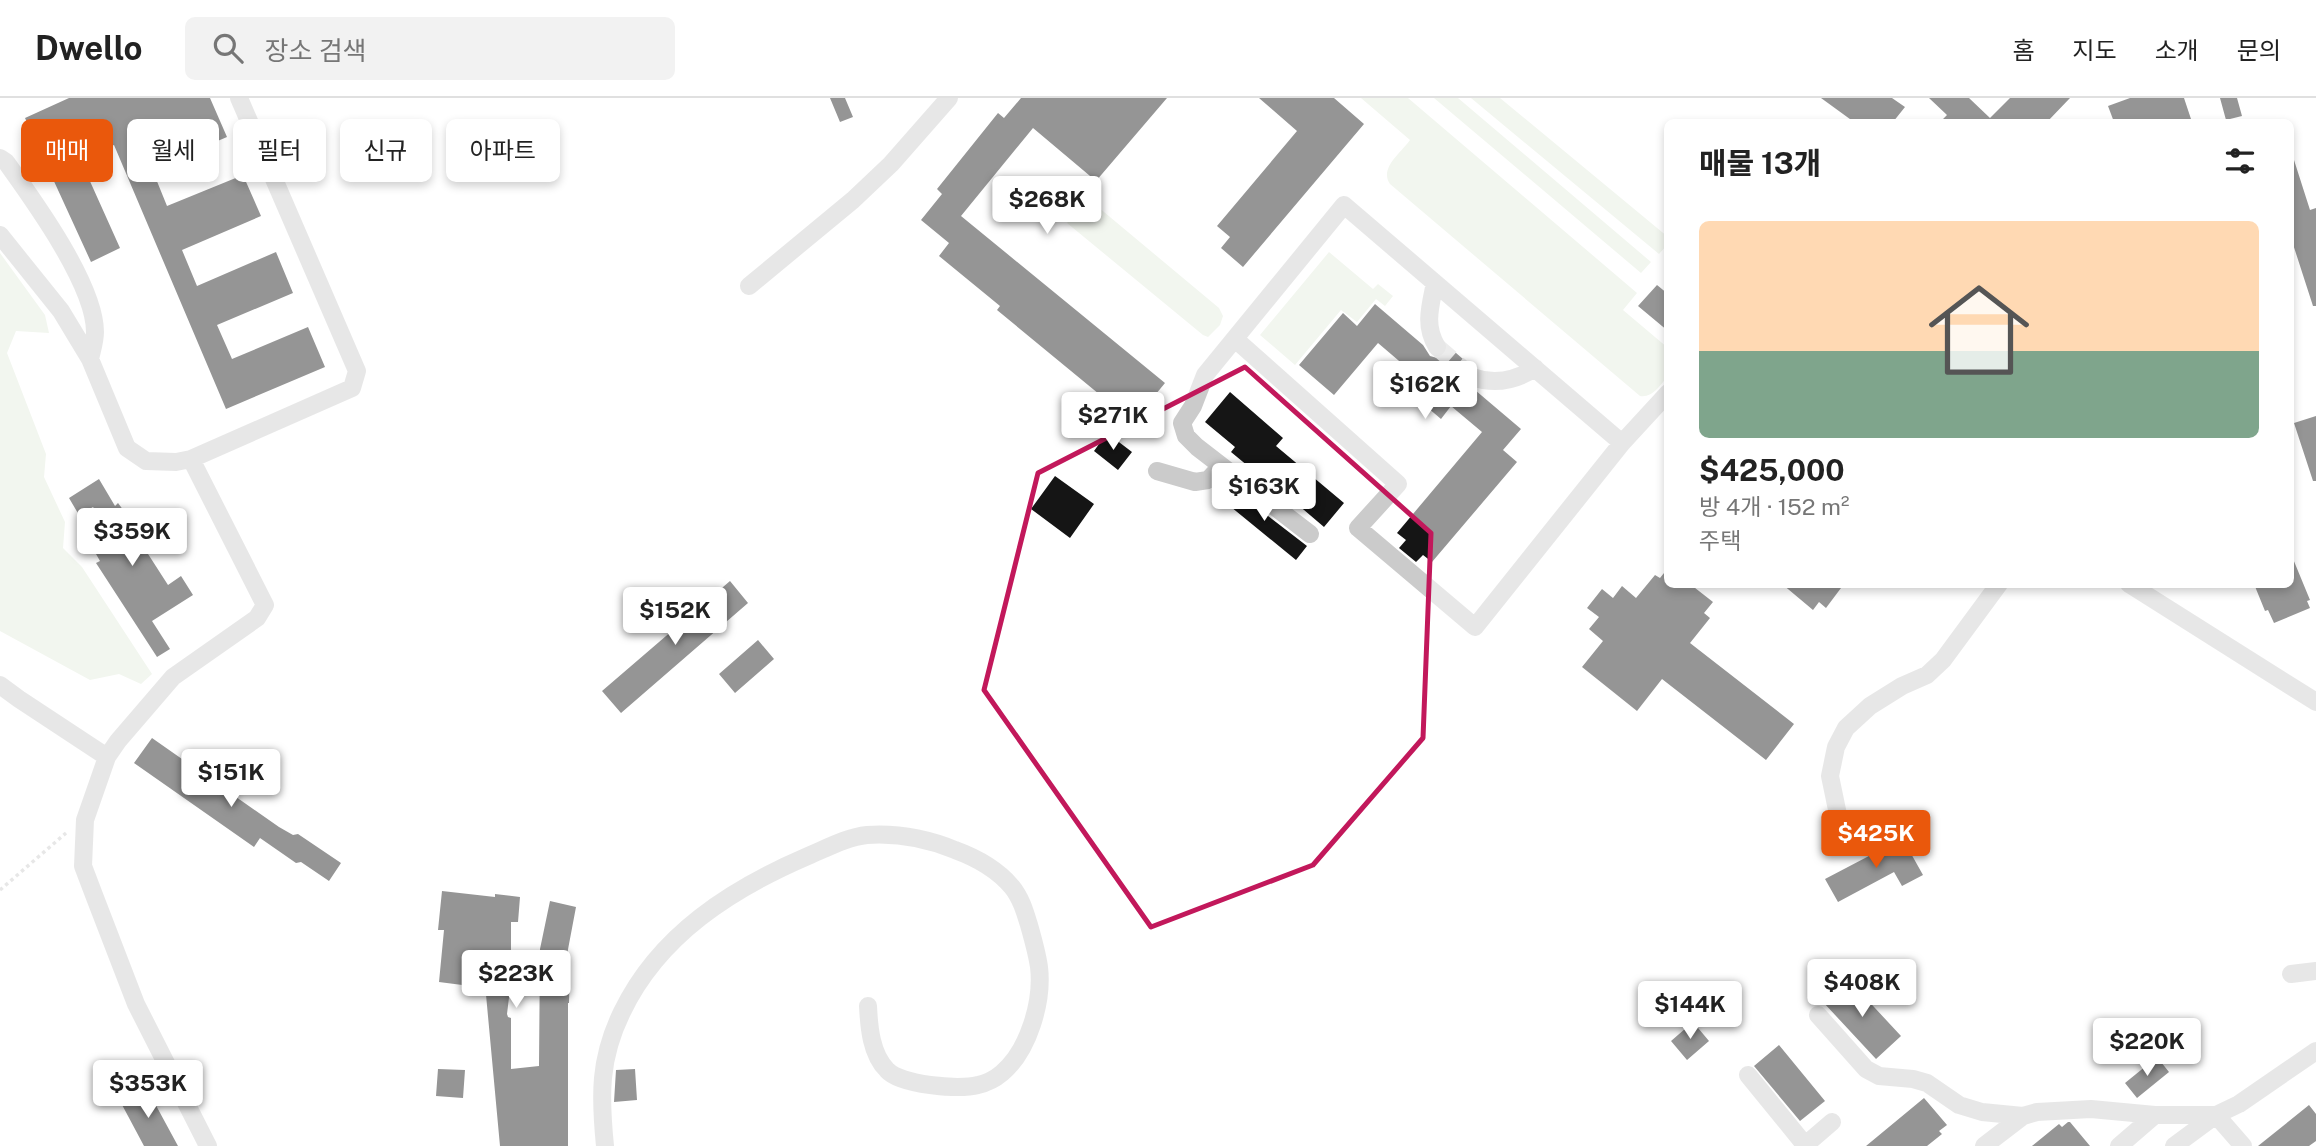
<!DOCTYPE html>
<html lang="ko">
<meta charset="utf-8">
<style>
body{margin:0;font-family:"Public Sans","Noto Sans KR",sans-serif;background:#f2f2f2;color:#222;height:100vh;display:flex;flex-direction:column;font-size:26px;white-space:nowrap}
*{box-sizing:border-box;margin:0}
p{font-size:23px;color:#767676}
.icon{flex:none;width:38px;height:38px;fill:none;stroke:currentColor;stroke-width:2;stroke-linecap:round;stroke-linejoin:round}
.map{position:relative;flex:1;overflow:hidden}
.details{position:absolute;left:1664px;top:21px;width:630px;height:469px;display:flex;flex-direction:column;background:#fff;border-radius:10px;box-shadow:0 4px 10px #0003}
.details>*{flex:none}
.banner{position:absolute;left:21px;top:21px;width:665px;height:63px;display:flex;gap:14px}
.price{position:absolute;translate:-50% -60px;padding:0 16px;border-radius:7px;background:#fff;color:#222;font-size:23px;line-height:46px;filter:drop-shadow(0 2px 4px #0008)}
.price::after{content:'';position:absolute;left:50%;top:42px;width:21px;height:16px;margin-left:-10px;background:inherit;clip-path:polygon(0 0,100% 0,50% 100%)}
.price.selected{background:#ea580c;color:#fff}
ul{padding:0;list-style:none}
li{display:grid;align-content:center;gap:14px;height:371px;padding:0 35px}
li+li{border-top:2px solid #e0e0e0}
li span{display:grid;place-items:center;height:217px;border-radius:10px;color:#555}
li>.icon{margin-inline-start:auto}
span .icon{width:126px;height:126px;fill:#fffc;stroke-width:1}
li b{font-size:30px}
h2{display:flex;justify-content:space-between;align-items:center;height:84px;padding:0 35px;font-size:30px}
.chip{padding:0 24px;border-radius:10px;background:#fff;box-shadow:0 4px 10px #0003;font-size:24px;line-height:63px}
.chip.selected{background:#ea580c;color:#fff}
header{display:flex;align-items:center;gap:42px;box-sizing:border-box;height:98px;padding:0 35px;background:#fff;border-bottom:2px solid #e0e0e0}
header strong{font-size:33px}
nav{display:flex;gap:38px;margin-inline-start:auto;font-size:24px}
.search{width:490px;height:63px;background:#f2f2f2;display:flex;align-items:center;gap:18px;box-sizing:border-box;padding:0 24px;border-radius:10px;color:#767676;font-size:26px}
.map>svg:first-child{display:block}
</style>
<header>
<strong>Dwello</strong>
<div class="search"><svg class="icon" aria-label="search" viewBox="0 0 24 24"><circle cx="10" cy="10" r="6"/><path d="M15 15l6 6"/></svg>장소 검색</div>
<nav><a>홈</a><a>지도</a><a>소개</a><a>문의</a></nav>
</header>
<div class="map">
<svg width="2316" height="1048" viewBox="0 0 2316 1048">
<rect width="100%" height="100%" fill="#fff"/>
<!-- green -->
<path fill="#e2ebdb" d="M1361 0H1408L1637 195 1623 212 1668 250V278C1660 287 1653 300 1640 298L1390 86C1379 70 1401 55 1410 42Z
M1434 0H1458L1651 164 1641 175Z
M1471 0H1500L1668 139V146L1659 156Z
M1089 105 1098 109 1219 210 1223 218 1220 227 1208 239 1203 237 1067 125 1081 107Z
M1329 154 1373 191 1378 186 1393 198 1385 208 1376 201 1357 224 1341 212 1295 267 1260 237Z
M0 155 45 217 49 235 16 233 7 255 46 356 44 379 65 424 63 450 82 469 152 576 141 586 119 576 90 582 0 533Z"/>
<!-- building -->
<path fill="#151515" d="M69 0H210L227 39 152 71 167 108 243 77 261 118 182 152 197 188 276 154 293 195 217 227 232 261 308 229 325 269 226 311 114 47 80 61 120 150 91 164 25 20Z
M830 0H845L853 19 840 24Z
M1021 0H1167L1096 83 1033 30 961 118 1165 285 1133 324 997 212 1000 208 939 158 949 145 921 122 942 96 937 91 998 15 1004 20Z
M1259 0H1334L1364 26 1243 169 1221 150 1230 139 1217 128 1297 33Z
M1821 0H1892L1905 9 1893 24H1854Z
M1929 0H1969L1990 20 2010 0H2070L2047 24H1940L1947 17Z
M2130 0H2184L2192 24H2114L2108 8Z
M2220 0H2237L2242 18 2226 22Z
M2291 62H2294L2310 112 2316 110V208H2313L2291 140Z
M1657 187 1668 196V233L1638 208Z
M1375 206 1423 247 1430 258 1437 260 1443 259 1447 255 1448 248 1471 268 1465 270 1461 275 1463 286 1475 292 1521 331 1503 352 1517 364 1432 464 1423 457 1416 464 1399 450 1406 442 1397 435 1482 334 1451 308 1441 321 1401 287 1412 274 1378 245 1334 297 1299 267 1343 215 1357 228Z
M1230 294 1283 340 1276 348 1344 405 1324 429 1256 371 1254 373 1231 354 1235 349 1205 324Z
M2316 318V383H2313L2294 325Z
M1107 335 1132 354 1118 372 1094 353Z
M1055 378 1094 406 1070 440 1031 411Z
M99 381 115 408 118 405 133 425 130 428 168 487 181 478 193 497 152 523 170 551 157 559 96 465 100 463 96 456 117 442 93 409 79 417 69 400Z
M1229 388 1307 448 1296 462 1220 400Z
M2291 456 2310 502 2307 503 2310 510 2274 525 2268 512 2265 513 2254 486H2291Z
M1668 470V486H1690L1713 504 1704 515 1710 520 1690 545 1794 626 1766 662 1662 581 1637 613 1582 569 1603 543 1589 531 1599 519 1587 510 1602 491 1613 500 1622 488 1636 500 1655 477 1660 480Z
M730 483 748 505 621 615 602 593Z
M1782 486H1844L1826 510 1819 504 1813 512Z
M758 542 774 561 735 595 719 576Z
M152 640 279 729 293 737 298 736 341 765 329 783 301 764 296 765 260 740 254 749 134 665Z
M1900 736 1923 777 1902 788 1894 774 1838 804 1825 781 1888 748 1886 744Z
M442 793 495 799V796L520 799 518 824H511V883L507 916 508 919 511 920V971L539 968 540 851 550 803 576 809 566 862H570L569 905H568V1048H500L484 875H471L470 888 439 884 444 832H438Z
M1848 881 1901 938 1876 961 1823 904Z
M1693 924 1709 943 1687 962 1671 943Z
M1779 947 1825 1003 1800 1023 1754 968Z
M2157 959 2169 974 2137 1000 2125 985Z
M438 971 465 972 463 1000 436 998Z
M635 971 637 1002 614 1004 616 972Z
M146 989 178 1048H144L120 1003Z
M1924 1000 1947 1027 1939 1033 1942 1036 1927 1048H1866Z
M2309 1007 2316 1016V1043L2309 1048H2258Z
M2068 1024H2070L2090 1048H2032L2059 1026 2062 1029Z"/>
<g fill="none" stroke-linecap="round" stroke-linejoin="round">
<!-- minor-tunnel -->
<path stroke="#d5d5d5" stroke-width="18" stroke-dasharray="18 9" stroke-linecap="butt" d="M1437 249 1472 279"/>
<!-- path -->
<path stroke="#cbcbcb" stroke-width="3.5" stroke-dasharray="3.5 3.5" stroke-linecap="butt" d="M0 792 66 735"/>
<!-- minor -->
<path stroke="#cbcbcb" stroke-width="18" d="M0 60 6 64C34 103 95 187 95 234 95 243 92 252 90 261
M0 137 61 213 90 261 127 350 146 363 176 364 191 361 352 290 357 273 239 0
M1435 185C1430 209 1424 228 1437 249
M749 188 853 102 891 66 949 0
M1235 241 1398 386 1358 430 1475 529 1622 345 1668 295
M1472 279C1495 287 1515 283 1535 270
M191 361 265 507 257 520 173 579 118 643 107 659 85 722 83 768 94 797 136 906 208 1048
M1157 373 1195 384 1208 382 1221 368
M1310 436 1197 349 1186 338 1182 325 1193 308 1205 277 1344 107 1622 345
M2129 486 2316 604
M0 587 19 601 107 659
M1842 736 1830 678 1836 649 1846 630 1870 608 1902 588 1927 577 1943 562 1999 486
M2291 876 2316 873
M1818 917 1866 971 1879 978 1913 981 1927 985 1959 1007 1982 1014 2023 1018
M1748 977 1805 1047
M605 1048C600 998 599 961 622 914 659 837 731 791 808 758 827 750 847 739 867 737 897 735 928 741 955 752 977 760 997 771 1012 789 1021 800 1025 814 1029 827 1033 841 1037 855 1039 869 1043 903 1029 952 1002 975 995 981 987 985 978 987 959 992 900 987 887 972 871 956 869 929 868 908
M1804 1048 1832 1024
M1984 1048 2023 1018 2037 1014 2091 1011 2155 1017H2216L2243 1048
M2119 1048 2155 1017
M2174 1048 2216 1017 2239 1006 2316 953"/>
</g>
<!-- marked area -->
<path d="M0 0H2316V1048H0ZM1245 269 1431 435 1423 640 1313 767 1151 829 984 592 1038 375Z" fill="#fff" fill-opacity=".55" fill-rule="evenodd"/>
<path fill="none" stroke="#c2185b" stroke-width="5" stroke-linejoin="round" d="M1245 269 1431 435 1423 640 1313 767 1151 829 984 592 1038 375Z"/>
</svg>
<b class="price" style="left:1047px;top:138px">$268K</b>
<b class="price" style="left:1425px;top:323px">$162K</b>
<b class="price" style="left:1113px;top:354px">$271K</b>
<b class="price" style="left:1264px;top:425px">$163K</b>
<b class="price" style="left:132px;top:470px">$359K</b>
<b class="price" style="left:675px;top:549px">$152K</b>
<b class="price" style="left:231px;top:711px">$151K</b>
<b class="price selected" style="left:1876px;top:772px">$425K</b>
<b class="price" style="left:516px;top:912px">$223K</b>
<b class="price" style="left:1862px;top:921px">$408K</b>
<b class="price" style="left:1690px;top:943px">$144K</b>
<b class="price" style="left:2147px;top:980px">$220K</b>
<b class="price" style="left:148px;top:1022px">$353K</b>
<div class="banner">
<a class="chip selected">매매</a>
<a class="chip">월세</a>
<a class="chip">필터</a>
<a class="chip">신규</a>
<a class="chip">아파트</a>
</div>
<section class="details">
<h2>매물 13개<svg class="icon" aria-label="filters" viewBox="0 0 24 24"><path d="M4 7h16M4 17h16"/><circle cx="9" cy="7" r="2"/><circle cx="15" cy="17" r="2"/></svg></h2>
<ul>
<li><span style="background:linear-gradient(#ffd9b3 60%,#7fa58c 0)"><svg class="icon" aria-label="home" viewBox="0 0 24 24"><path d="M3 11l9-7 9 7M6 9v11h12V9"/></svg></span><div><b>$425,000</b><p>방 4개 · 152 m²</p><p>주택</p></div></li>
</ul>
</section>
</div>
